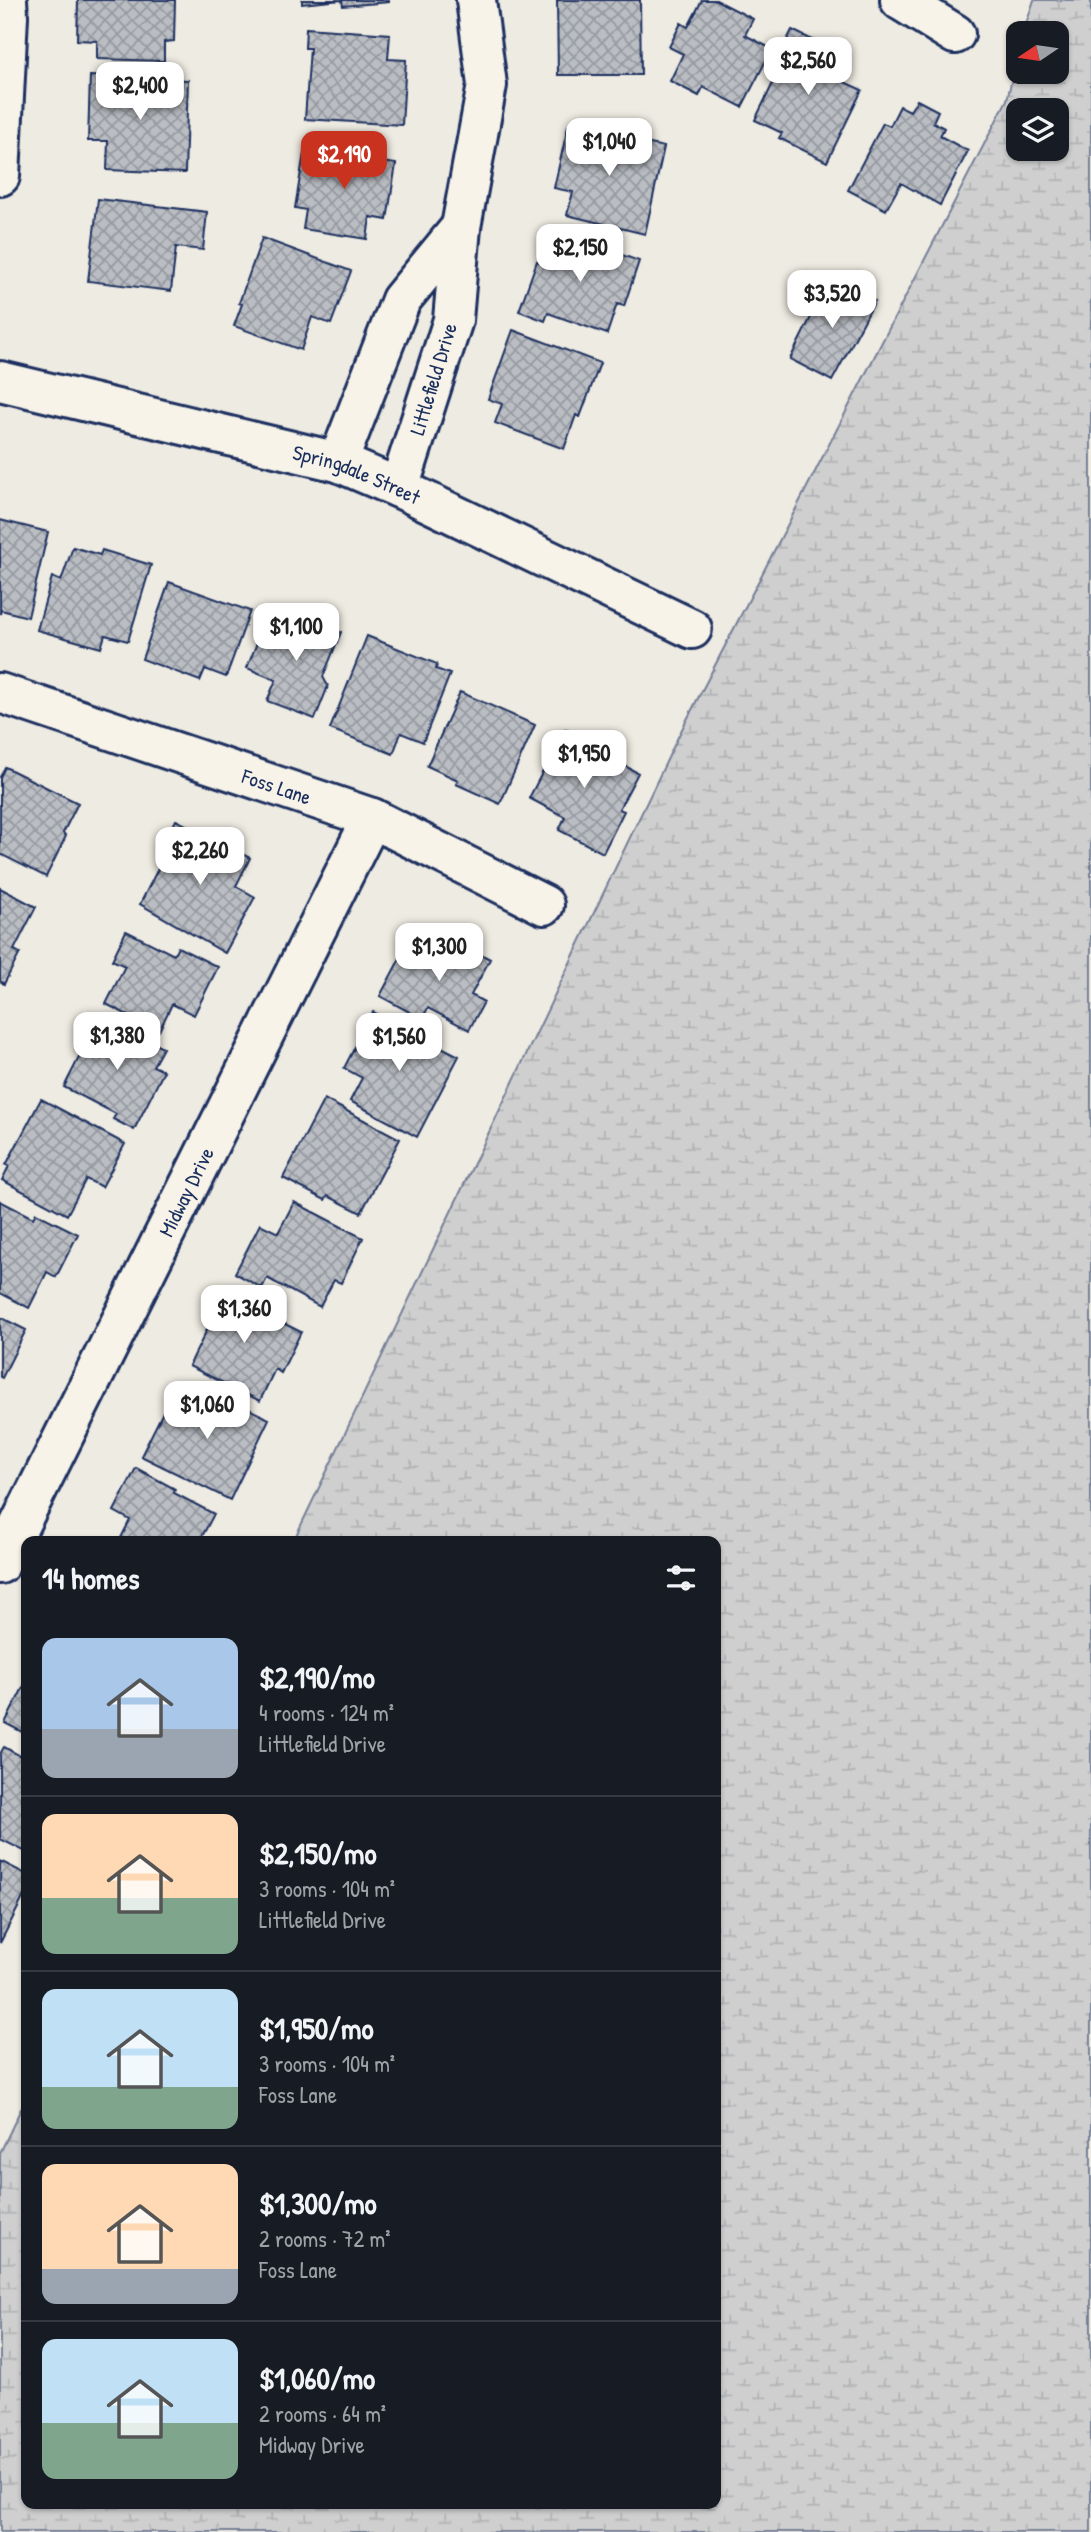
<!DOCTYPE html>
<meta charset="utf-8">
<style>
body{margin:0;font-family:"Patrick Hand",sans-serif;background:#20242c;color:#f1f3f6;height:100vh;display:flex;flex-direction:column;font-size:26px;white-space:nowrap}
*{box-sizing:border-box;margin:0}
p{font-size:23px;color:#9ea1a6}
.icon{flex:none;width:38px;height:38px;fill:none;stroke:currentColor;stroke-width:2;stroke-linecap:round;stroke-linejoin:round}
.map{position:relative;flex:1;overflow:hidden}
.panel{position:absolute;left:21px;top:1536px;width:700px;height:973px;display:flex;flex-direction:column;background:#171b24;border-radius:14px;box-shadow:0 2px 5px #0004}
.panel>*{flex:none}
.needle{width:46px;rotate:257deg}
.controls{position:absolute;left:1006px;top:21px;display:grid;gap:14px}
.controls a{display:grid;place-items:center;width:63px;height:63px;border-radius:14px;background:#171b24;box-shadow:0 2px 5px #0004;font-size:35px}
.price{position:absolute;translate:-50% -60px;padding:0 16px;border-radius:14px;background:#fff;color:#222;font-size:23px;line-height:46px;filter:drop-shadow(0 2px 4px #0008)}
.price::after{content:'';position:absolute;left:50%;top:42px;width:21px;height:16px;margin-left:-10px;background:inherit;clip-path:polygon(0 0,100% 0,50% 100%)}
.price.selected{background:#c8321e;color:#fff}
ul{padding:0;list-style:none}
li{display:flex;align-items:center;gap:21px;height:175px;padding:0 21px}
li+li{border-top:2px solid #363941}
li span{display:grid;place-items:center;flex:none;width:196px;height:140px;border-radius:14px;color:#555}
li>.icon{margin-inline-start:auto}
span .icon{width:84px;height:84px;fill:#fffc;stroke-width:1}
li b{font-size:30px}
h2{display:flex;justify-content:space-between;align-items:center;height:84px;padding:0 21px;font-size:30px}
.map>svg:first-child{display:block}
</style>
<div class="map">
<svg width="1091" height="2532" viewBox="0 0 1091 2532">
<defs>
<pattern id="wetland-marsh" width="20" height="14" patternUnits="userSpaceOnUse" patternTransform="scale(1.75)"><rect width="20" height="14" fill="#cfcfcf"/><path d="M1 5h8M5 5V1M11 12h8M15 12V8" fill="none" stroke="#b1b2b4"/></pattern>
<pattern id="building-cross-hatch" width="8" height="8" patternUnits="userSpaceOnUse" patternTransform="scale(1.75)"><rect width="8" height="8" fill="#babdc2"/><path d="M0 0l8 8M0 8l8-8" fill="none" stroke="#969aa1"/></pattern>
</defs>
<rect width="100%" height="100%" fill="#eeebe2"/>
<filter id="ink" filterUnits="userSpaceOnUse"><feTurbulence type="fractalNoise" baseFrequency=".0143" numOctaves="2"/><feDisplacementMap in="SourceGraphic" scale="14" xChannelSelector="R" yChannelSelector="G"/><feConvolveMatrix kernelMatrix="1 2 1 2 8 2 1 2 1" color-interpolation-filters="sRGB"/></filter>
<g filter="url(#ink)">
<!-- wetland -->
<path fill="url(#wetland-marsh)" stroke="#757f96" stroke-width="2" fill-rule="evenodd" d="M1034 0H1091V2532H0V2153L26 2098V2504H716V1542H293L679 735 1007 100 1018 53V72H1057V33H1023ZM1018 110H1057V149H1018Z"/>
<!-- building -->
<path fill="url(#building-cross-hatch)" stroke="#1b2f5e" stroke-width="2" d="M78 0H175L174 41 164 42V61L97 59V41L77 40Z
M302 0H389V2L343 6 342 0 302 4Z
M557 0H640L641 75H558Z
M702 0H716L753 19 745 35 772 49 742 107 703 87 699 96 670 81 683 54 669 47 681 23 688 27Z
M306 28 390 34 388 59 406 60 402 125 305 119 310 48H305Z
M792 30 841 54 831 76 862 90 827 162 779 138 782 133 755 120 777 75 771 72Z
M90 76 188 80 185 173 107 170 108 141H88Z
M917 100 938 111 933 122 944 128 940 136 968 151 940 205 901 183 886 210 848 190 883 123 890 126 900 106 910 111Z
M568 126 664 147 645 234 567 215 573 192 554 188Z
M353 145 371 148 369 160 396 164 387 220 370 217 367 239 303 229 306 210 295 208 305 147 352 155Z
M98 199 207 212 203 250 176 247 171 291 88 281Z
M561 233 639 261 624 306 617 304 607 334 548 313 545 321 519 311 537 261 549 266Z
M262 238 351 271 331 324 312 317 301 350 234 326 242 304 239 303Z
M830 279 875 301 832 381 790 359Z
M513 330 600 363 580 417 576 415 564 449 495 423 502 404 488 399Z
M0 520 48 532 28 617 1 610 0 614Z
M73 547 100 555 102 550 151 565 128 641 105 635 101 648 37 630 52 577 61 581Z
M169 582 250 611 226 677 205 669 200 681 142 659Z
M268 615 308 631 312 621 321 624 323 620 338 626 336 630 341 632 323 677 328 686 315 719 267 701 276 680 247 668Z
M367 636 437 664 436 669 450 674 423 742 401 733 393 754 330 729Z
M460 692 535 725 500 804 456 784 458 780 427 766Z
M565 729 614 754 612 759 638 773 619 809 624 811 603 853 559 830 565 817 529 798Z
M5 767 78 803 63 833 66 836 46 877 0 854V777Z
M176 820 250 858 236 886 255 897 225 953 140 904 167 851 161 848Z
M0 888 36 907 14 950 20 953 4 984 0 981Z
M126 931 174 955 178 947 218 967 194 1015 172 1004 159 1031 106 1004 125 966 112 960Z
M445 935 490 959 471 995 484 1002 469 1030 428 1008 422 1019 380 996 406 947 431 961Z
M373 1012 459 1056 417 1137 350 1101 362 1078 344 1068Z
M100 1016 163 1048 153 1066 164 1071 134 1130 113 1119 116 1114 64 1087Z
M41 1099 125 1144 102 1187 86 1179 67 1215 2 1180 9 1166 6 1165Z
M324 1099 400 1139 361 1213 328 1196 325 1200 283 1178Z
M0 1201 33 1218 36 1213 78 1234 56 1277 47 1272 29 1308 0 1293Z
M294 1202 363 1238 341 1283 334 1280 320 1307 267 1278 262 1288 235 1273 260 1224 278 1233Z
M228 1287 273 1309 269 1316 301 1332 281 1373 275 1369 260 1401 189 1366Z
M0 1317 26 1330 2 1378 0 1377Z
M201 1385 269 1419 230 1500 141 1456 169 1400 189 1410Z
M136 1468 175 1489 174 1493 214 1514 199 1542H119L130 1520 114 1511Z
M26 1682V1734L5 1723Z
M4 1747 26 1759V1852L0 1839V1754Z
M0 1861 26 1874V1892L0 1943Z"/>
<g fill="none" stroke-linecap="round" stroke-linejoin="round">
<!-- street casing -->
<g stroke="#1b2f5e" stroke-width="44">
<g id="street">
<path d="M900 0 955 34"/>
<path d="M0 176 8 16 7 0"/>
<path d="M461 227 487 85 476 0"/>
<path d="M338 462 401 300 461 227 453 320 399 488"/>
<path id="s1" d="M0 693 372 818 544 905"/>
<path id="s2" d="M0 1564 372 818"/>
</g>
</g>
<!-- secondary casing -->
<g stroke="#1b2f5e" stroke-width="44">
<g id="secondary">
<path id="s3" d="M0 381 338 462 399 488 692 629"/>
</g>
</g>
<!-- street -->
<use href="#street" stroke="#f7f3e8" stroke-width="38"/>
<!-- secondary -->
<use href="#secondary" stroke="#f7f3e8" stroke-width="38"/>
</g>
</g>
<g text-anchor="middle" dominant-baseline="central" stroke-width="7" stroke-linejoin="round" paint-order="stroke">
<!-- street labels -->
<g font-size="21" fill="#1b2f5e" stroke="#f7f3e8">
<text transform="translate(433 379) rotate(-73)">Littlefield Drive</text>
<text stroke="none"><textPath href="#s3" startOffset="369">Springdale Street</textPath></text>
<text stroke="none"><textPath href="#s1" startOffset="292">Foss Lane</textPath></text>
<text stroke="none"><textPath href="#s2" startOffset="416">Midway Drive</textPath></text>
</g>
</g>
</svg>
<div class="controls">
<a><svg class="needle" viewBox="-14 -14 28 28"><path d="M0-13l5 13h-10z" fill="#e53935"/><path d="M0 13l5-13h-10z" fill="#9ea1a6"/></svg></a>
<a><svg class="icon" aria-label="layers" viewBox="0 0 24 24"><path d="M12 4l9 5-9 5-9-5zM3 14l9 5 9-5"/></svg></a>
</div>
<b class="price" style="left:808px;top:97px">$2,560</b>
<b class="price" style="left:140px;top:122px">$2,400</b>
<b class="price" style="left:609px;top:178px">$1,040</b>
<b class="price selected" style="left:344px;top:191px">$2,190</b>
<b class="price" style="left:580px;top:284px">$2,150</b>
<b class="price" style="left:832px;top:330px">$3,520</b>
<b class="price" style="left:296px;top:663px">$1,100</b>
<b class="price" style="left:584px;top:790px">$1,950</b>
<b class="price" style="left:200px;top:887px">$2,260</b>
<b class="price" style="left:439px;top:983px">$1,300</b>
<b class="price" style="left:117px;top:1072px">$1,380</b>
<b class="price" style="left:399px;top:1073px">$1,560</b>
<b class="price" style="left:244px;top:1345px">$1,360</b>
<b class="price" style="left:207px;top:1441px">$1,060</b>
<section class="panel">
<h2>14 homes<svg class="icon" aria-label="filters" viewBox="0 0 24 24"><path d="M4 7h16M4 17h16"/><circle cx="9" cy="7" r="2"/><circle cx="15" cy="17" r="2"/></svg></h2>
<ul>
<li><span style="background:linear-gradient(#a9c7e8 65%,#9aa5b1 0)"><svg class="icon" aria-label="home" viewBox="0 0 24 24"><path d="M3 11l9-7 9 7M6 9v11h12V9"/></svg></span><div><b>$2,190/mo</b><p>4 rooms · 124 m²</p><p>Littlefield Drive</p></div></li>
<li><span style="background:linear-gradient(#ffd9b3 60%,#7fa58c 0)"><svg class="icon" aria-label="home" viewBox="0 0 24 24"><path d="M3 11l9-7 9 7M6 9v11h12V9"/></svg></span><div><b>$2,150/mo</b><p>3 rooms · 104 m²</p><p>Littlefield Drive</p></div></li>
<li><span style="background:linear-gradient(#bfe0f5 70%,#7fa58c 0)"><svg class="icon" aria-label="home" viewBox="0 0 24 24"><path d="M3 11l9-7 9 7M6 9v11h12V9"/></svg></span><div><b>$1,950/mo</b><p>3 rooms · 104 m²</p><p>Foss Lane</p></div></li>
<li><span style="background:linear-gradient(#ffd9b3 75%,#9aa5b1 0)"><svg class="icon" aria-label="home" viewBox="0 0 24 24"><path d="M3 11l9-7 9 7M6 9v11h12V9"/></svg></span><div><b>$1,300/mo</b><p>2 rooms · 72 m²</p><p>Foss Lane</p></div></li>
<li><span style="background:linear-gradient(#bfe0f5 60%,#7fa58c 0)"><svg class="icon" aria-label="home" viewBox="0 0 24 24"><path d="M3 11l9-7 9 7M6 9v11h12V9"/></svg></span><div><b>$1,060/mo</b><p>2 rooms · 64 m²</p><p>Midway Drive</p></div></li>
</ul>
</section>
</div>
